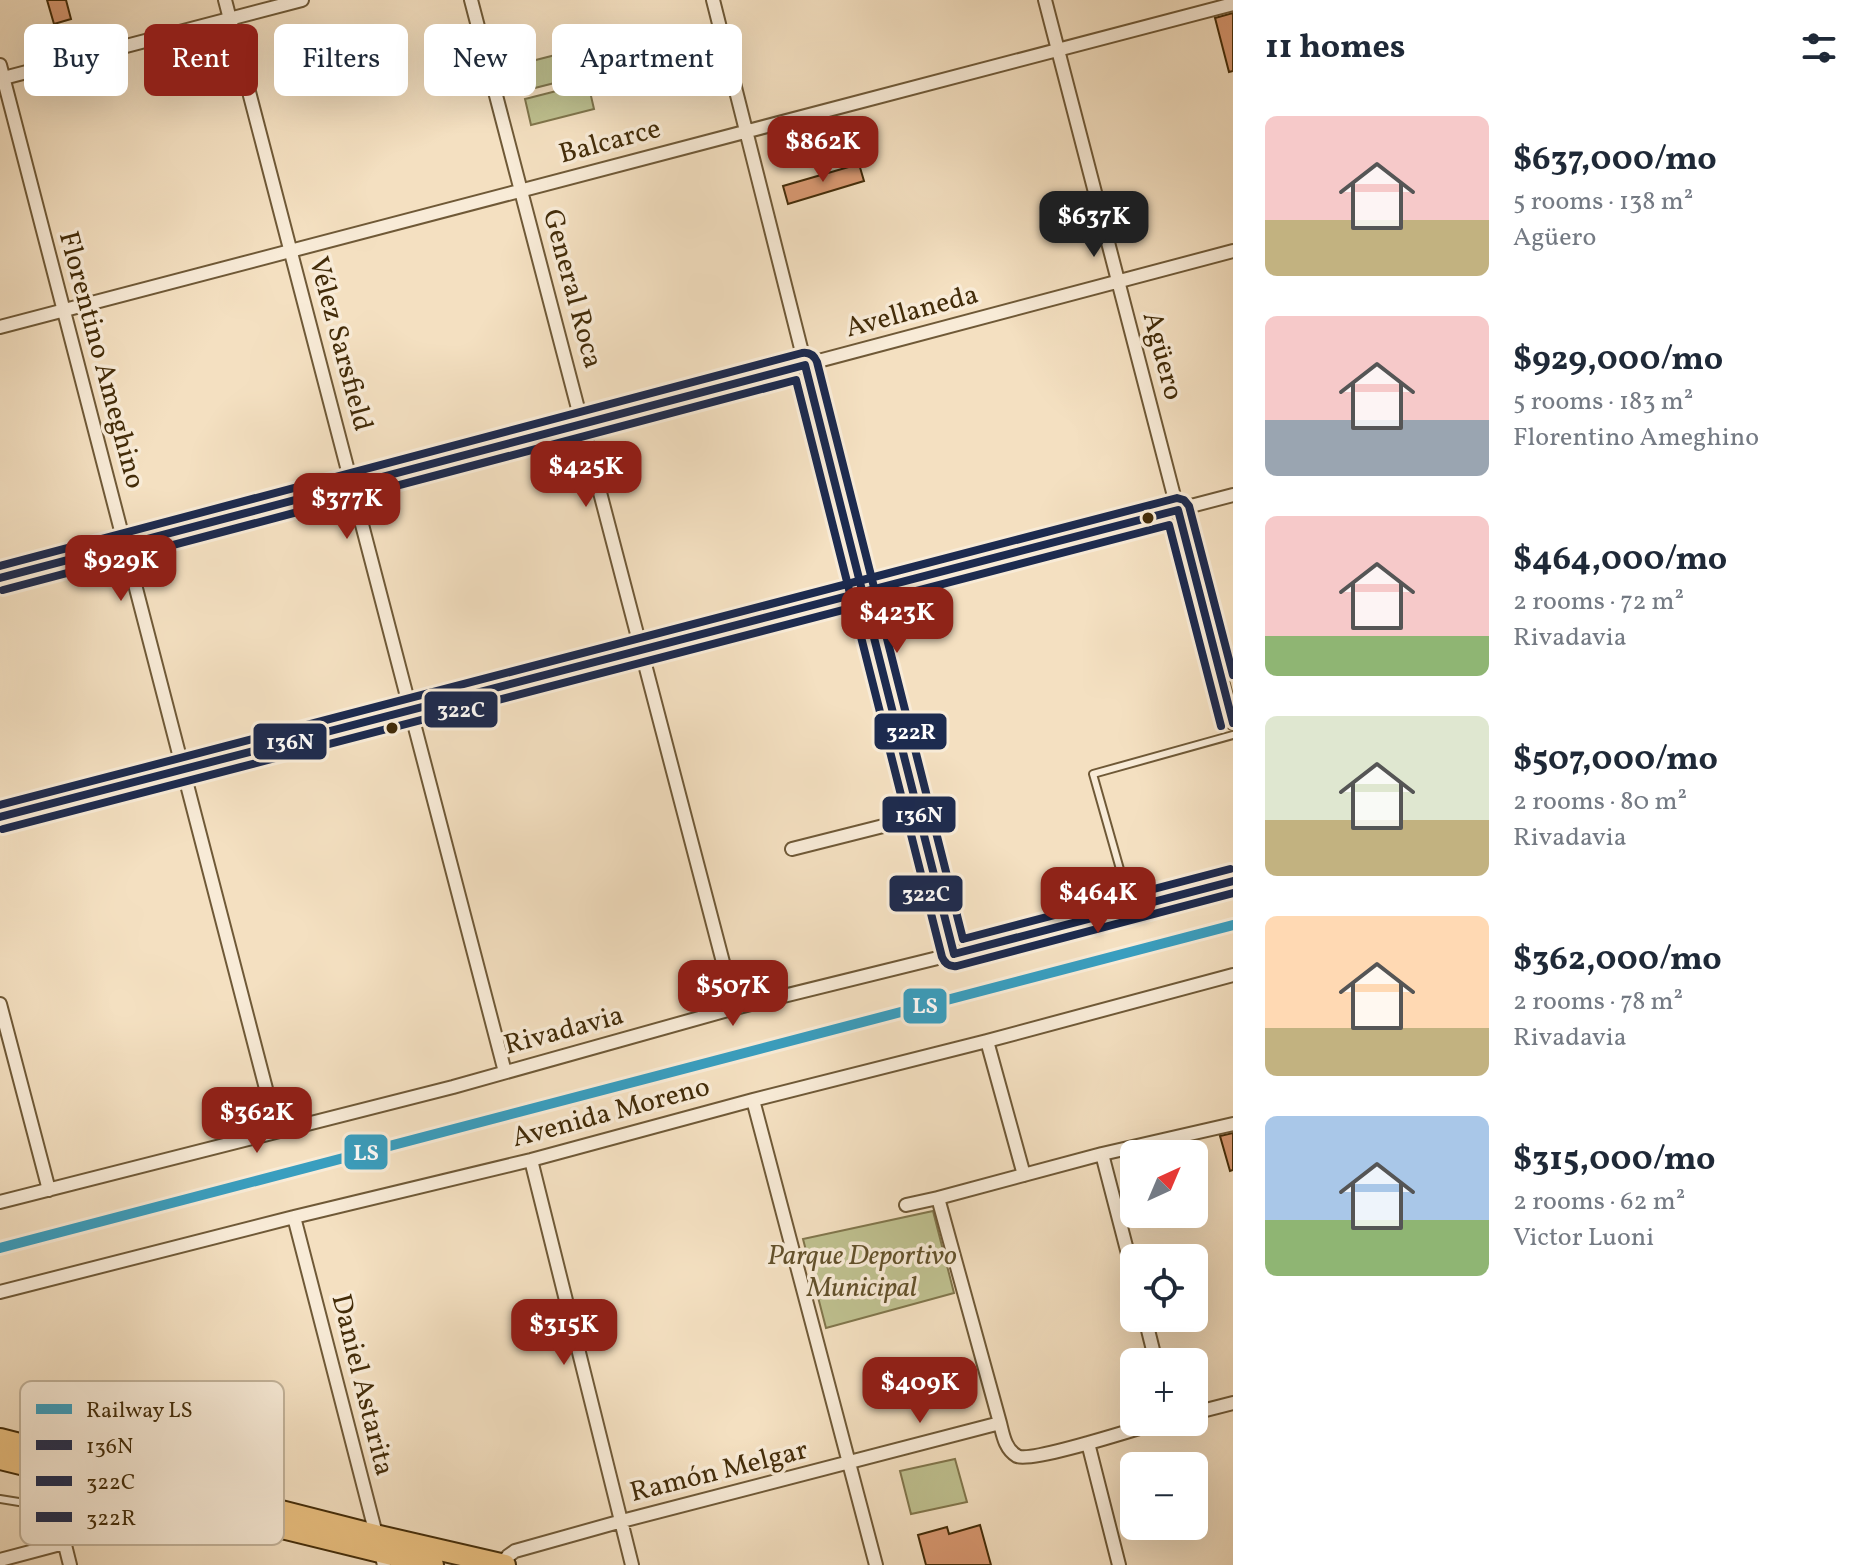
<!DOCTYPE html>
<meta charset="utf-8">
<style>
body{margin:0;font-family:Vollkorn,serif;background:#f6f6f7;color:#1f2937;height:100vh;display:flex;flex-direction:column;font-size:30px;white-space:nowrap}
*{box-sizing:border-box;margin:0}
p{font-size:26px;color:#747a83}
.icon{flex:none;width:44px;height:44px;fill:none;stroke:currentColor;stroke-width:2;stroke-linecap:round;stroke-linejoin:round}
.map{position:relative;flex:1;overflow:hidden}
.drawer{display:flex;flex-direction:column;background:#fff;width:640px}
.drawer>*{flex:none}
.top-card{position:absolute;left:24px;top:24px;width:760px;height:72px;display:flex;gap:16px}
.needle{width:52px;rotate:44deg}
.tools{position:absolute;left:1120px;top:1140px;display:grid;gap:16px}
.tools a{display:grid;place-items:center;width:88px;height:88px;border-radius:12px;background:#fff;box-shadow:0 8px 32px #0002;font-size:40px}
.price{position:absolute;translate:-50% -68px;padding:0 18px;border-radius:16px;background:#8f2418;color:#fff;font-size:26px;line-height:52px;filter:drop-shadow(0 2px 4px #0008)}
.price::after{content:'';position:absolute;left:50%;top:48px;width:24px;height:18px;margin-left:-12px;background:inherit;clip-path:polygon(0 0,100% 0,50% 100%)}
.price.on{background:#222;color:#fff}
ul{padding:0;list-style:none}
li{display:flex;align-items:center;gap:24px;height:200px;padding:0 32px}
li span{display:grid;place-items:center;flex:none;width:224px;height:160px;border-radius:12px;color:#555}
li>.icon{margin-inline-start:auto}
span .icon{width:96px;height:96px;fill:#fffc;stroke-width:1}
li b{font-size:34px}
h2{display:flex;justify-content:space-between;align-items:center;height:96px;padding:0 32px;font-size:34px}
.chip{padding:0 28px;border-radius:12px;background:#fff;box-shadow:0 8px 32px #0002;font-size:28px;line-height:72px}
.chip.on{background:#8f2418;color:#fff}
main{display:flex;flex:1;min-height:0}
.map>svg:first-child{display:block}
</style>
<main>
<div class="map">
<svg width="1233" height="1565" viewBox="0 0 1233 1565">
<rect width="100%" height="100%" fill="#f4e0c1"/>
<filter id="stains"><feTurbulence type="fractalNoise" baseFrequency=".0025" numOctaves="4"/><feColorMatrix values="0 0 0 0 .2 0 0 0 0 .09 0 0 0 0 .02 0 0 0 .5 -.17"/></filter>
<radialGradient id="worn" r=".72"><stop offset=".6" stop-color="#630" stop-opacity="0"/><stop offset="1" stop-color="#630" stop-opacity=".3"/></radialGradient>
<!-- green -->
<path fill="#bfc190" stroke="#81764c" stroke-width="2" d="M579 49 586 75 523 91 516 65Z
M588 83 594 109 531 125 525 99Z
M933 1211 954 1293 826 1328 803 1239Z
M955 1459 967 1502 911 1514 900 1471Z"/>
<!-- building -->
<path fill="#d89871" stroke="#432c09" stroke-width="2" d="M47 0H66L71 19 54 24Z
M1233 13V71L1229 72 1215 18Z
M859 164 864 181 788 204 783 186Z
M1233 1133V1170L1230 1171 1220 1136Z
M980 1525 991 1565H926L918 1535 947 1527 949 1534Z"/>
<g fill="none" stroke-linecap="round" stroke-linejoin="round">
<!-- lane casing -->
<g stroke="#6f5937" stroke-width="10">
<path id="lane" d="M1131 908 1093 774 1233 735
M0 1499 56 1508"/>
</g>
<!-- street casing -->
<g stroke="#6f5937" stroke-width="16">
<path id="street" d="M225 0 505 1072
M471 0 735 1008
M713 0 954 954
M1045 0 1233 723
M0 65 277 1131
M0 79 302 0
M0 327 1233 4
M0 578 1233 251
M0 817 1233 495
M792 849 919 817
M0 1004 49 1190
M987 1041 1024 1175
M753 1100 876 1565
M1102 1154 1134 1277
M531 1160 632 1565
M938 1198 1000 1423C1003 1435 1005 1449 1017 1456 1031 1463 1138 1428 1159 1422
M0 1202 453 1087 735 1008 954 954 1233 881
M906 1205 938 1198 1102 1154 1233 1124
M294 1217 384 1565
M0 1292 294 1217 531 1160 753 1100 987 1041 1233 975
M1145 1318 1156 1362
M1194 1413 1233 1403
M1088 1443 1119 1565
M46 1469 70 1565
M0 1560 64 1543
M502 1564 508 1556 515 1551 622 1521 1000 1423"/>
</g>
<!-- primary casing -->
<g stroke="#432c09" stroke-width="24">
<path id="primary" d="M0 1439 375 1535 505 1565
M0 1459 433 1565"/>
</g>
<!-- lane -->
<use href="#lane" stroke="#f8ebd7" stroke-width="6"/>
<!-- street -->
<use href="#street" stroke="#f8ebd7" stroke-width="12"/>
<!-- primary -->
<use href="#primary" stroke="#eac080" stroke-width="20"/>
<!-- bus-1 casing -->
<g stroke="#f8ebd7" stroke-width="14">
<path id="bus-1" d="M0 578 805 365 954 954 1233 881
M0 817 1178 510 1233 723"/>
</g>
<!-- bus-2 casing -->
<g stroke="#f8ebd7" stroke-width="14">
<path id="bus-2" d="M3 590 796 380 942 957C945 964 950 967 957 966L1233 893
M3 829 1169 525 1221 726"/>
</g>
<!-- bus-3 casing -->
<g stroke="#f8ebd7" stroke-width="14">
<path id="bus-3" d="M0 566 802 353C809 352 814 355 817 362L963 939 1230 869
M0 805 1177 498 1184 500 1189 506 1233 675"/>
</g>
<!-- bus-1 -->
<use href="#bus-1" stroke="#1d2b4f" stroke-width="8"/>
<!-- bus-2 -->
<use href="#bus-2" stroke="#1d2b4f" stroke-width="8"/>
<!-- bus-3 -->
<use href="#bus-3" stroke="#1d2b4f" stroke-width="8"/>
<!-- rail-1 casing -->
<g stroke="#f8ebd7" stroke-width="16">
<path id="rail-1" d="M0 1248 1233 925"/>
</g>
<!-- rail-1 -->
<use href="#rail-1" stroke="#399ebf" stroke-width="10"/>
</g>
<!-- markers -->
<g fill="#432c09" stroke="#f8ebd7" stroke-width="3">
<circle cx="1148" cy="518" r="7"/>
<circle cx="392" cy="728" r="7"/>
</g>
<g text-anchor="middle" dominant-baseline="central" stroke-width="7" stroke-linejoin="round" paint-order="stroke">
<!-- street labels -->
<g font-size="28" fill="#432c09" stroke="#f8ebd7">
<text transform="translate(610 142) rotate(-15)">Balcarce</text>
<text transform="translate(572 289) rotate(75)">General Roca</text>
<text transform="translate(912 312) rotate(-15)">Avellaneda</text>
<text transform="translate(340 344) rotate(75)">Vélez Sarsfield</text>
<text transform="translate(1162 356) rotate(75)">Agüero</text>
<text transform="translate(101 360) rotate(75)">Florentino Ameghino</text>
<text transform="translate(564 1031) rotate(-15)">Rivadavia</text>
<text transform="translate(611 1113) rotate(-15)">Avenida Moreno</text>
<text transform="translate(362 1385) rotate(76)">Daniel Astarita</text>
<text transform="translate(719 1472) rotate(-14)">Ramón Melgar</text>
</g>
<!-- park labels -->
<g font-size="28" font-style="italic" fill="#62512b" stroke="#f8ebd7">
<text x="862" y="1256">Parque Deportivo<tspan x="862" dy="32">Municipal</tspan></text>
</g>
</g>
<!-- legend -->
<rect x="20" y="1381" width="264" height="164" rx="12" fill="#f8ebd7" stroke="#c2b299" stroke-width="2"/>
<rect x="36" y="1404" width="36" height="10" fill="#399ebf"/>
<rect x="36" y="1440" width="36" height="10" fill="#1d2b4f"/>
<rect x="36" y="1476" width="36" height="10" fill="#1d2b4f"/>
<rect x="36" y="1512" width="36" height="10" fill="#1d2b4f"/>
<g font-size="22" fill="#432c09">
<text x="86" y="1417">Railway LS</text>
<text x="86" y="1453">136N</text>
<text x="86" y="1489">322C</text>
<text x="86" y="1525">322R</text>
</g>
<g stroke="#f8ebd7" stroke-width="3">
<rect x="423" y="690" width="76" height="39" rx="8" fill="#1d2b4f"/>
<rect x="873" y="712" width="75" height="39" rx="8" fill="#1d2b4f"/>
<rect x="252" y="722" width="76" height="39" rx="8" fill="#1d2b4f"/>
<rect x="881" y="795" width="76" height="39" rx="8" fill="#1d2b4f"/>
<rect x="888" y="874" width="76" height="39" rx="8" fill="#1d2b4f"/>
<rect x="902" y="987" width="46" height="38" rx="8" fill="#399ebf"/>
<rect x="343" y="1133" width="46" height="38" rx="8" fill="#399ebf"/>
</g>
<g font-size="22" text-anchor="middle" font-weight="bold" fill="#fff">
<text x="461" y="717">322C</text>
<text x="911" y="739">322R</text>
<text x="290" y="749">136N</text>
<text x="919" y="822">136N</text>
<text x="926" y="901">322C</text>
<text x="925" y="1013">LS</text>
<text x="366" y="1160">LS</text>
</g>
<rect width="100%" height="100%" filter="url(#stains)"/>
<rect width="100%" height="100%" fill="url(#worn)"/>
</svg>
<div class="tools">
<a><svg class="needle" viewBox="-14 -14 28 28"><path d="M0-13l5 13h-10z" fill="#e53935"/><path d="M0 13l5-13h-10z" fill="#747a83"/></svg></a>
<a><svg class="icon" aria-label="locate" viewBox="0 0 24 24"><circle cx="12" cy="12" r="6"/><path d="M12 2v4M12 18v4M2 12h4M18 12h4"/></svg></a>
<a>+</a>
<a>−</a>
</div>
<b class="price" style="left:823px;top:184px">$862K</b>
<b class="price on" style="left:1094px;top:259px">$637K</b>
<b class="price" style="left:586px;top:509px">$425K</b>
<b class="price" style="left:347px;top:541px">$377K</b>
<b class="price" style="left:121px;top:603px">$929K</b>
<b class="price" style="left:897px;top:655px">$423K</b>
<b class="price" style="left:1098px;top:935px">$464K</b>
<b class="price" style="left:733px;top:1028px">$507K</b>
<b class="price" style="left:257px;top:1155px">$362K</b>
<b class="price" style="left:564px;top:1367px">$315K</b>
<b class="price" style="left:920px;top:1425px">$409K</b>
<div class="top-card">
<a class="chip">Buy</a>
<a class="chip on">Rent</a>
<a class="chip">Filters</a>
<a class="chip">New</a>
<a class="chip">Apartment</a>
</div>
</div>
<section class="drawer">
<h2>11 homes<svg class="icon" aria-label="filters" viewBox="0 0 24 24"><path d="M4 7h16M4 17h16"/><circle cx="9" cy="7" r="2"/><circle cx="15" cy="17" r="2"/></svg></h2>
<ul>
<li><span style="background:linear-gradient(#f6c9c9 65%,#c2b280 0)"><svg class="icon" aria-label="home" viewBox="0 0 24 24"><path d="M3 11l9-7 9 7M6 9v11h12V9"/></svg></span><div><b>$637,000/mo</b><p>5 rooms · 138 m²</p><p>Agüero</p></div></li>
<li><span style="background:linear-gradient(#f6c9c9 65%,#9aa5b1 0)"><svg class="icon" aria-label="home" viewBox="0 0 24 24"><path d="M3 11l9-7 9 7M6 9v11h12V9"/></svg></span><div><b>$929,000/mo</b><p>5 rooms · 183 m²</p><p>Florentino Ameghino</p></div></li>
<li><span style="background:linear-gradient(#f6c9c9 75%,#8fb573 0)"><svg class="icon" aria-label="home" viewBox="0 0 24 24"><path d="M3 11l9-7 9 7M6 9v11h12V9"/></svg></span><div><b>$464,000/mo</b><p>2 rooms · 72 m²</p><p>Rivadavia</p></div></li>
<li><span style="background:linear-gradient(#dfe7d0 65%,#c2b280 0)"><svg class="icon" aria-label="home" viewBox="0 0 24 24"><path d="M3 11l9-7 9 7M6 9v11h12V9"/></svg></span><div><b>$507,000/mo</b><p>2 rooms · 80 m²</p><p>Rivadavia</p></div></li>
<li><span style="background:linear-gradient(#ffd9b3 70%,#c2b280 0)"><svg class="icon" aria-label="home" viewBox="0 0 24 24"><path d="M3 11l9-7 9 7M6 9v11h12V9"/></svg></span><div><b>$362,000/mo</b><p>2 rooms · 78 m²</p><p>Rivadavia</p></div></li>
<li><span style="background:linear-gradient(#a9c7e8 65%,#8fb573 0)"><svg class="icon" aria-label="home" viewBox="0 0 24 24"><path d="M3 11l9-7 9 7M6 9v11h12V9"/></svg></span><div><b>$315,000/mo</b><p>2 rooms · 62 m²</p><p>Victor Luoni</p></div></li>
</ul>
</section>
</main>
